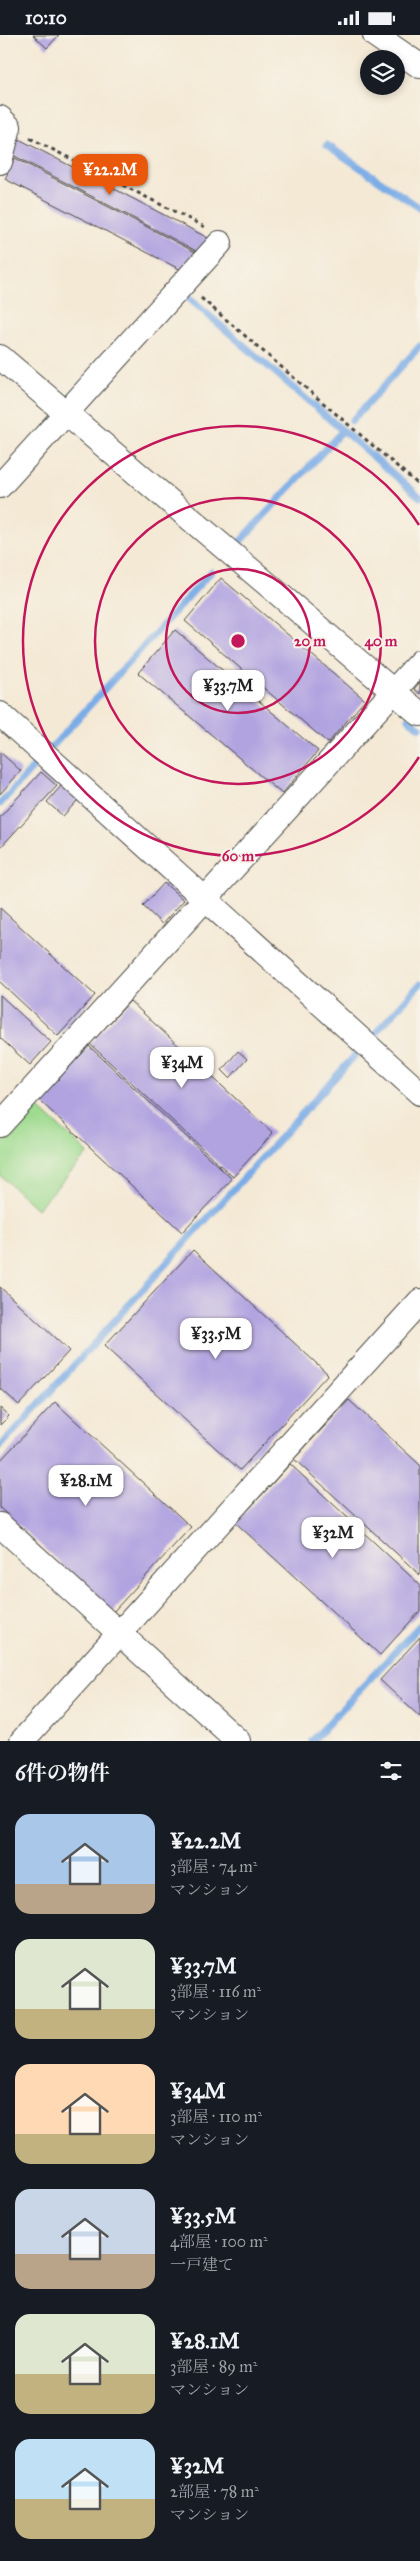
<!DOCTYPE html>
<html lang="ja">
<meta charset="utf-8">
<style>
body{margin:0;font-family:"IM FELL Great Primer","Noto Serif JP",serif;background:#242831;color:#f1f3f6;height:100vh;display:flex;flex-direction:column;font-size:19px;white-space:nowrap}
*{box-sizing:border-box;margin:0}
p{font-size:16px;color:#9ea1a6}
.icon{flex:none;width:28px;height:28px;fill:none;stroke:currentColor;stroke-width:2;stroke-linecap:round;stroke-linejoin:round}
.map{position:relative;height:1706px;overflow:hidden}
.sheet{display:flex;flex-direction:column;background:#171b24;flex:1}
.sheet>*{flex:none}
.tools{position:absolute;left:360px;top:15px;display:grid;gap:10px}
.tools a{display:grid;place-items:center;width:45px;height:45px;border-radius:50%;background:#171b24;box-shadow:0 2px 8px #0003;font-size:25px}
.price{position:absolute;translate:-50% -42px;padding:0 11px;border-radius:10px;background:#fff;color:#222;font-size:16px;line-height:32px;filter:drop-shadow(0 1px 2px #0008)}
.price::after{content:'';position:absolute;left:50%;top:30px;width:15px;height:11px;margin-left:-8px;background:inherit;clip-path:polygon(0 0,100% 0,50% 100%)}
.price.current{background:#ea580c;color:#fff}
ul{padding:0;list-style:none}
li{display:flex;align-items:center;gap:15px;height:125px;padding:0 15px}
li span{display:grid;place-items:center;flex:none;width:140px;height:100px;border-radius:15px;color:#555}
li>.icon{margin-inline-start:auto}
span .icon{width:60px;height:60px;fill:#fffc;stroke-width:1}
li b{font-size:21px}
h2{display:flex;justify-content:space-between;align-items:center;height:60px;padding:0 15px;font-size:21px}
.status{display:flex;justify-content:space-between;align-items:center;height:35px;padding:0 25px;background:#171b24;direction:ltr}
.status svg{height:14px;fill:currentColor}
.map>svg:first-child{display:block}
</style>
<div class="status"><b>10:10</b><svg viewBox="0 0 49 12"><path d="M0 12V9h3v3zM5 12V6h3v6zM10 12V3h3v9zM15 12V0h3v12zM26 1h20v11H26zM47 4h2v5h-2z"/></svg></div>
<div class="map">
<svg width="420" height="1706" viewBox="0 0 420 1706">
<rect width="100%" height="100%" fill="#f7f3e8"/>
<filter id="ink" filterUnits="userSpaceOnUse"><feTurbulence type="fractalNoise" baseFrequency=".02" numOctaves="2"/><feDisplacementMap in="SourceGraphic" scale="10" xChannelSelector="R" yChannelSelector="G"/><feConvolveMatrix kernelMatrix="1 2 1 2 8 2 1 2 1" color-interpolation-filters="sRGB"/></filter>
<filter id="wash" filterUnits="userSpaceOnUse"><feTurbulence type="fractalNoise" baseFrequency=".0096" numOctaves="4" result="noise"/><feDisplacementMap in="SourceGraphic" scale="20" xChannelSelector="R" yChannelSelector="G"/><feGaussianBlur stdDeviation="1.12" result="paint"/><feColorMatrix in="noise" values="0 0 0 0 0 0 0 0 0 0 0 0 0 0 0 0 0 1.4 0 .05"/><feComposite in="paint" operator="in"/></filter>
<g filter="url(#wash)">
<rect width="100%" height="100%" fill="#f4e9d5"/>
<!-- green -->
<path fill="#9edb8f" stroke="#64835d" d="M31 1066 88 1118 37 1174 0 1140V1100Z"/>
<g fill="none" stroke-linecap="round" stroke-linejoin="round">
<!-- stream -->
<path stroke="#7aace6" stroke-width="7" d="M327 110 420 173
M184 259 420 462
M352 386 420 311
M237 510 343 395
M409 684 420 693
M51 713 211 537
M0 769 39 726
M371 1003 420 949
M0 1412 358 1017
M312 1706 420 1590"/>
</g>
<g id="blocks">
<!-- building -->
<path fill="#b1a3e0" d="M33 0H59L47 13Z
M17 103 210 204 202 219 9 118Z
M15 123 195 217 185 237 5 144Z
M221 543 365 665 328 708 185 586Z
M175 595 318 716 282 759 138 638Z
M420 647V659L414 654Z
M0 717 21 736 0 759Z
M41 737 57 751 0 813V782Z
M62 750 78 765 63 781 47 767Z
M164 848 184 865 162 889 143 871Z
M0 873 95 960 58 1001 0 947Z
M0 960 51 1007 30 1030 0 1003Z
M130 966 273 1098 233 1142 90 1009Z
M89 1011 232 1144 182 1197 39 1065Z
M238 1016 247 1024 230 1043 222 1035Z
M193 1215 328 1339 240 1435 104 1311Z
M0 1252 69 1316 19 1370 0 1353Z
M349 1365 420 1430V1540L294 1424Z
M55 1367 191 1492 113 1577 0 1473V1426Z
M0 1373 9 1381 0 1390Z
M290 1429 420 1550V1576L380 1620 236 1488Z
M420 1602V1682L380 1645Z"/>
</g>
</g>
<g filter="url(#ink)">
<use href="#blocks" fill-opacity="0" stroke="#494844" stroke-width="1"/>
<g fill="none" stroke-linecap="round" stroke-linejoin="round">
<!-- minor casing -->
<g stroke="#494844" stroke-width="26">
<path id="minor" d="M375 0 420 31
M0 83 9 92 0 127
M0 322 420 679
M0 451 220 208
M0 679 420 1058
M0 1090 420 627
M0 1490 238 1706
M22 1706 420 1266"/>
</g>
<!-- path -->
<path stroke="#494844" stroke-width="3" stroke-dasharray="4 4" stroke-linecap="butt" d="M30 103 205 192
M201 263 420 451"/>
<!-- minor -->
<use href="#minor" stroke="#fff" stroke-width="24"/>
</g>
</g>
<!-- distance rings -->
<g fill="none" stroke="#c2185b" stroke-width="2.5">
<circle cx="238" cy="606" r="72"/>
<circle cx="238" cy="606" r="143"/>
<path d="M419 722A215 215 0 1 1 419 490"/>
</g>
<circle cx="238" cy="606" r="8" fill="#c2185b" stroke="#f7f3e8" stroke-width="2.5"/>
<g font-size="15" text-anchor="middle" font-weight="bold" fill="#c2185b" stroke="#f7f3e8" stroke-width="4" stroke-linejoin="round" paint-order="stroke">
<text x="310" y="611">20 m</text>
<text x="381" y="611">40 m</text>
<text x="238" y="826">60 m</text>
</g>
</svg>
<div class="tools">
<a><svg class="icon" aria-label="layers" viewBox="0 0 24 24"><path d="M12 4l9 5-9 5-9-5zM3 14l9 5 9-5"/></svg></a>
</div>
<b class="price current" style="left:110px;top:161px">¥22.2M</b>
<b class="price" style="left:228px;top:677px">¥33.7M</b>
<b class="price" style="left:182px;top:1054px">¥34M</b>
<b class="price" style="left:216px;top:1325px">¥33.5M</b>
<b class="price" style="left:86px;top:1472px">¥28.1M</b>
<b class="price" style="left:333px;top:1524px">¥32M</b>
</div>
<section class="sheet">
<h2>6件の物件<svg class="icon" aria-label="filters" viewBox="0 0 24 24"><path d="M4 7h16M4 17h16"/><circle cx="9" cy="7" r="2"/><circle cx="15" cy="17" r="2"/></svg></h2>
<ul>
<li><span style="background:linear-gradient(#a9c7e8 70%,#b9a48a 0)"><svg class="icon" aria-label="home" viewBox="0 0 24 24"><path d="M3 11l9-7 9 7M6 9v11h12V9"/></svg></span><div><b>¥22.2M</b><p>3部屋 · 74 m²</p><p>マンション</p></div></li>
<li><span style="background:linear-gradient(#dfe7d0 70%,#c2b280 0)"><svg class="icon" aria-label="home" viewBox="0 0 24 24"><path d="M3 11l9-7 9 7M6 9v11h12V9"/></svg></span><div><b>¥33.7M</b><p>3部屋 · 116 m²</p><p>マンション</p></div></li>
<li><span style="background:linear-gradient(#ffd9b3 70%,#c2b280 0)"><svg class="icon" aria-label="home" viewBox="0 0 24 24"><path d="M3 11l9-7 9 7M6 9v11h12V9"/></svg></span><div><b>¥34M</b><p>3部屋 · 110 m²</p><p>マンション</p></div></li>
<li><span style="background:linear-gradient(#c9d6e8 65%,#b9a48a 0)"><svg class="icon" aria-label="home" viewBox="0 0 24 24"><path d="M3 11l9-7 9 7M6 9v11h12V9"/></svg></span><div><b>¥33.5M</b><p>4部屋 · 100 m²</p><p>一戸建て</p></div></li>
<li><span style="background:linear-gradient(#dfe7d0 60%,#c2b280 0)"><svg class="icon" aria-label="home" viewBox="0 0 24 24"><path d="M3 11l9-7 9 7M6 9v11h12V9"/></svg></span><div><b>¥28.1M</b><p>3部屋 · 89 m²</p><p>マンション</p></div></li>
<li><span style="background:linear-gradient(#bfe0f5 60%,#c2b280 0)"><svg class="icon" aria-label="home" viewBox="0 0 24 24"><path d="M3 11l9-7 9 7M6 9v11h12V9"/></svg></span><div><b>¥32M</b><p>2部屋 · 78 m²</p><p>マンション</p></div></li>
</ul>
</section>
